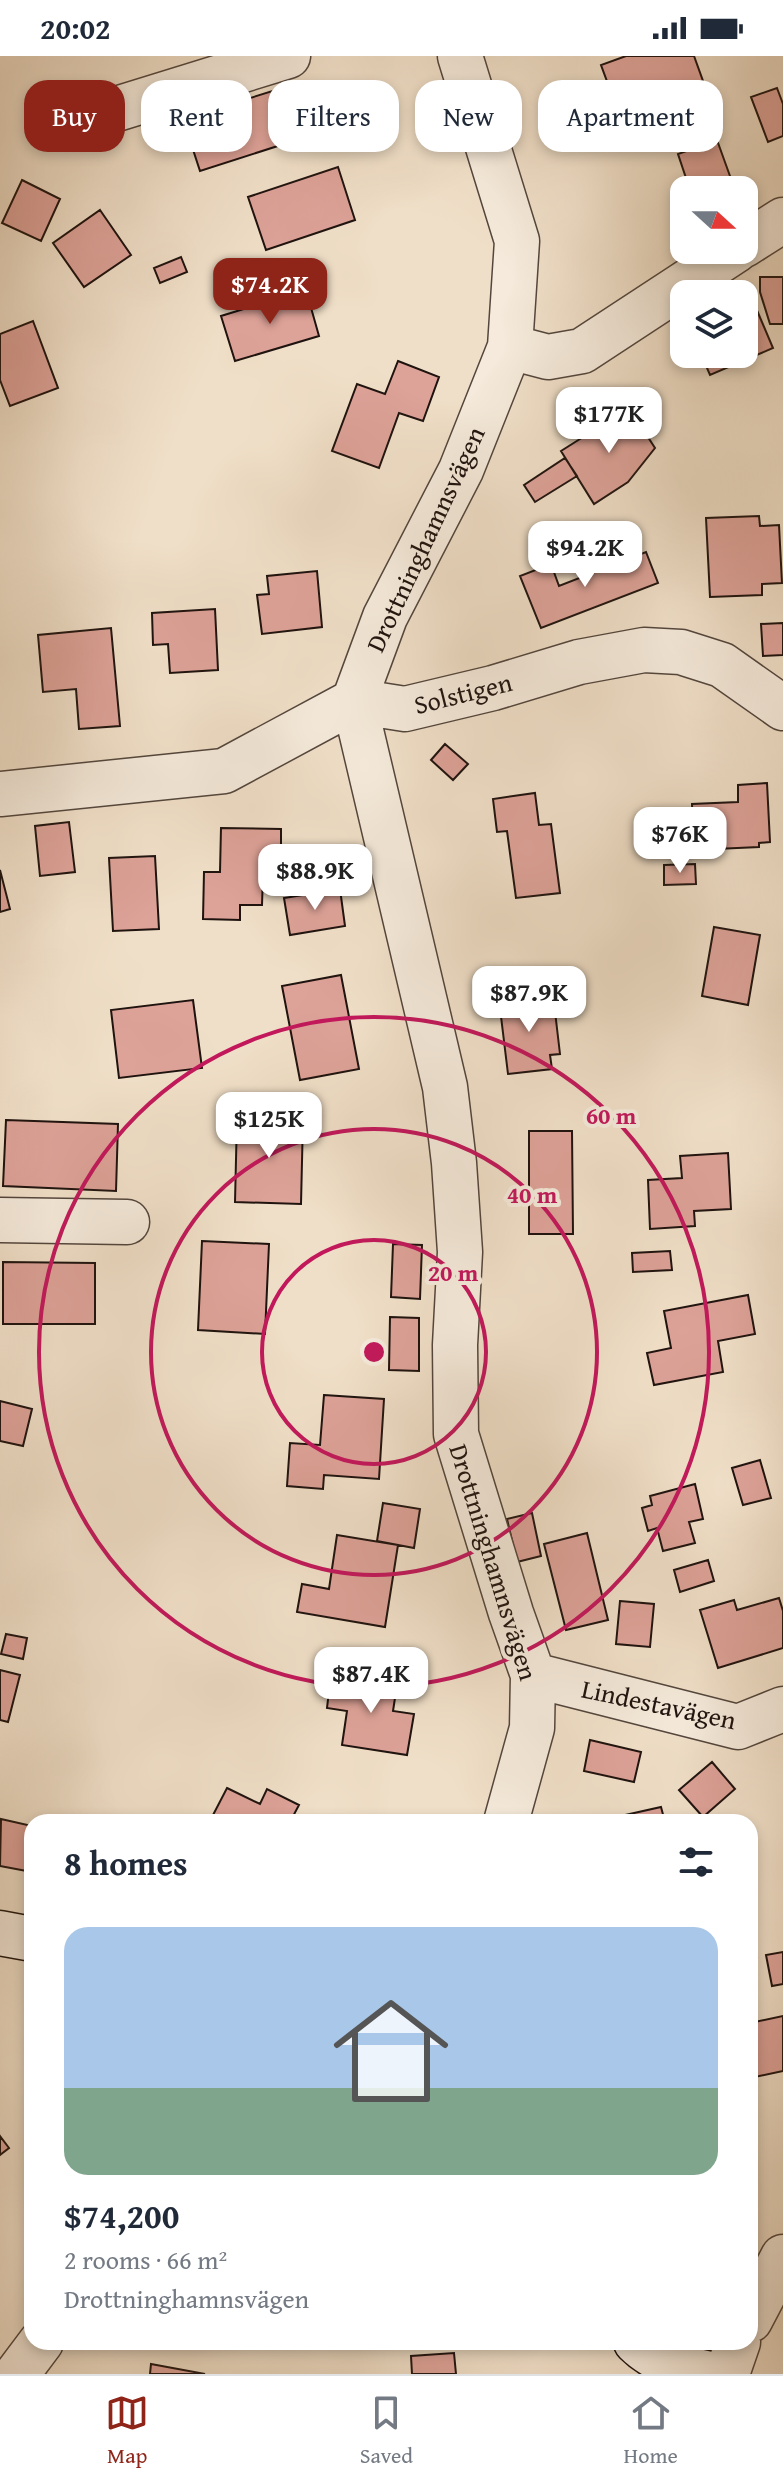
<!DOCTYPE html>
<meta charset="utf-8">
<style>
body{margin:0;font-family:"Gentium Book Plus",serif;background:#f2f2f3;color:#1f2937;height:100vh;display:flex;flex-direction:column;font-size:30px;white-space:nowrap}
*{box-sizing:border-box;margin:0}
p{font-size:26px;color:#747a83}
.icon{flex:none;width:44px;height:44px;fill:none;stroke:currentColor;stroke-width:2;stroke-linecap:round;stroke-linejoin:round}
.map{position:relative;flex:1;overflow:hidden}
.details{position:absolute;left:24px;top:1758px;width:734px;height:536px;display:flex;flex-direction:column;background:#fff;border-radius:24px;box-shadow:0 4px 12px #0003}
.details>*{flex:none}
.hud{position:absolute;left:24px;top:24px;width:736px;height:72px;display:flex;gap:16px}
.needle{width:52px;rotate:111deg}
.fabs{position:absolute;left:670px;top:120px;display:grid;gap:16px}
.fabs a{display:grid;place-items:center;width:88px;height:88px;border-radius:16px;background:#fff;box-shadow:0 4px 12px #0003;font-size:40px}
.price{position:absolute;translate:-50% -68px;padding:0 18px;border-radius:16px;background:#fff;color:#222;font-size:26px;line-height:52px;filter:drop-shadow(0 2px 4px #0008)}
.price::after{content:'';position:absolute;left:50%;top:48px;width:24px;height:18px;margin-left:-12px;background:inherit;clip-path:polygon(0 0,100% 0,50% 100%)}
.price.on{background:#8f2418;color:#fff}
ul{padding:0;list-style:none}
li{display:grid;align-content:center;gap:16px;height:424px;padding:0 40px}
li span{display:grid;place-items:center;height:248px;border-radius:24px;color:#555}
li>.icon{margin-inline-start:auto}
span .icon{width:144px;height:144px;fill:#fffc;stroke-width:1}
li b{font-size:34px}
h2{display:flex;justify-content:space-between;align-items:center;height:96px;padding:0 40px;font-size:34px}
.pill{padding:0 28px;border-radius:24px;background:#fff;box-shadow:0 4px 12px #0003;font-size:28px;line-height:72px}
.pill.on{background:#8f2418;color:#fff}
.status{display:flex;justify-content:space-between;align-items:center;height:56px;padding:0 40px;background:#fff;direction:ltr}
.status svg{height:22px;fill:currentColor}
.tabs{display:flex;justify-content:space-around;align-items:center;height:112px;border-top:2px solid #e0e1e3;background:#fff;font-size:22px;color:#747a83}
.tabs a{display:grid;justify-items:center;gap:4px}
.tabs .on{color:#8f2418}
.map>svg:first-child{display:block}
</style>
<div class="status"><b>20:02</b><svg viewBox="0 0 49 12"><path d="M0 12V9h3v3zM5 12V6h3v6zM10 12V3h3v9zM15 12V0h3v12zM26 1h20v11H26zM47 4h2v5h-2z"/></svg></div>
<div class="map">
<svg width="783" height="2318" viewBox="0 0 783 2318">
<rect width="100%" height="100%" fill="#f0dfc8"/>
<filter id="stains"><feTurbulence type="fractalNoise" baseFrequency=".0025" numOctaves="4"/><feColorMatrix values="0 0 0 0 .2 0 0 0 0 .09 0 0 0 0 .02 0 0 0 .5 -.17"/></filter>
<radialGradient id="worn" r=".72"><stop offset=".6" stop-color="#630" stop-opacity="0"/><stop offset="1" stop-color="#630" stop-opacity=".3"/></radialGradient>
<!-- building -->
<path fill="#dda298" stroke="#1f130f" stroke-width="2" d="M626 0H694L703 25 618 55 601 9Z
M295 28 312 79 200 115 183 63Z
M777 32 783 48V80L768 86 751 41Z
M717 84 735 134H690L678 98Z
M338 111 355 164 266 194 248 141Z
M22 124 60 143 41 185 2 167Z
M100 154 131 199 84 231 53 187Z
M181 201 187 216 160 227 154 212Z
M760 221H783V268H770L760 236Z
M306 234 319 280 235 305 221 260Z
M753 245 773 292 710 319 701 298H744V249Z
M33 265 58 332 10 350 0 324V278Z
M398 305 439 321 423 365 399 357 379 412 332 395 357 328 385 338Z
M629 352 655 392 628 426 594 448 561 395Z
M565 402 577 420 535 446 524 429Z
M759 460 760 470 779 469 782 527 762 528V539L710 541 706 462Z
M646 496 658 527 541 572 520 520 551 508 559 530Z
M317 515 322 571 262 578 257 539 269 538 267 520Z
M215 553 218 614 170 617 168 588 153 589 152 557Z
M783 567V599L763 600 761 568Z
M111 572 120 670 79 673 76 633 43 636 38 579Z
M445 688 468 708 453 724 431 704Z
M767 727 770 786 759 787V791L694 794 692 748 738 746V729Z
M535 737 539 769 551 768 560 837 516 842 507 775 497 776 493 743Z
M69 766 75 816 40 820 35 770Z
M221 772 281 773V820L263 819 262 849H240V864L203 863 204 816H220Z
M155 800 159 873 113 875 109 802Z
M695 808 696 828 664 829V809Z
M0 814 10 853 0 856Z
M340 833 345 870 290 879 284 842Z
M714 871 760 879 748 949 702 940Z
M341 919 359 1013 300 1024 282 930Z
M540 939 541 949 554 947 560 998 550 999 552 1013 508 1018 499 944Z
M193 944 202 1012 119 1022 111 954Z
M237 1061 303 1063 301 1148 235 1146Z
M6 1064 118 1068 116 1135 3 1130Z
M529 1075H572L573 1178H529Z
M728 1097 731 1153 694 1155 695 1170 650 1173 648 1124 682 1122 680 1100Z
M202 1185 269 1188 265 1278 198 1274Z
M393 1188 422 1189 420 1243 391 1241Z
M670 1195 672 1214 633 1216 632 1197Z
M3 1206 95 1207V1268H3Z
M748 1239 755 1278 718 1285 723 1316 654 1329 647 1297 671 1292 664 1255Z
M390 1261 419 1262V1315L389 1314Z
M324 1339 384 1343 379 1423 324 1419 323 1433 287 1430 290 1387 320 1389Z
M0 1345 32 1353 23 1390 0 1385Z
M760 1404 771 1442 743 1449 732 1412Z
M695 1428 703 1463 689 1466 695 1487 663 1495 657 1472 648 1475 642 1452 652 1449 650 1440Z
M383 1447 420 1453 414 1492 377 1485Z
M532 1457 541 1500 517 1506 507 1463Z
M587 1477 608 1564 566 1574 544 1488Z
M337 1479 398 1489 385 1571 297 1556 302 1528 329 1533Z
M708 1504 714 1525 680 1536 674 1514Z
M779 1542 783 1555V1592L718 1612 700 1554 734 1544 737 1554Z
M620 1545 654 1548 650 1591 616 1588Z
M6 1578 27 1582 23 1603 1 1598Z
M0 1614 20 1619 8 1666 0 1664Z
M331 1619 397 1629 393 1655 414 1658 407 1699 342 1689 347 1655 327 1652Z
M590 1684 641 1696 634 1726 584 1715Z
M712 1706 735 1733 703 1761 679 1734Z
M227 1732 260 1748 267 1733 299 1749 290 1766H227L213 1759Z
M661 1751 665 1766H594Z
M1 1763 32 1770V1816L0 1810Z
M750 1867 757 1901 750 1903Z
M783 1896V1928L772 1930 766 1899Z
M783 1960V2015L750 2022V1967Z
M0 2080 9 2092 0 2099Z
M454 2297 456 2318H412L411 2300Z
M151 2308 205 2318H150Z"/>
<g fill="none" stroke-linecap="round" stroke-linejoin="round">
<!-- street casing -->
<g stroke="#53463d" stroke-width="47">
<path id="street" d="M460 0 517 185 510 291 461 414 385 561 354 645 445 1031 454 1107 460 1196 455 1289 456 1378 511 1557 533 1619 532 1672 506 1766
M68 68 288 0
M744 189 783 164
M510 291 548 301 582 295 736 194
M0 738 224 715 354 645 405 653 493 632 579 606 644 594 681 596 722 609 783 652
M0 1164 127 1166
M533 1619 738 1671 783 1653
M750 2264 783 2201
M17 2318 41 2286
M727 2318 738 2286"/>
</g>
<!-- secondary casing -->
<g stroke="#1f130f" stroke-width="47">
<path id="secondary" d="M0 1877 32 1883
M636 2286C656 2306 683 2312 710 2318"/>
</g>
<!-- street -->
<use href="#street" stroke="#f5eadb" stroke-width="44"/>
<!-- secondary -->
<use href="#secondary" stroke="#f5eadb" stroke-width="44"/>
</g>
<!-- distance rings -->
<g fill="none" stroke="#c2185b" stroke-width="4">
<circle cx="374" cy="1296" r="112"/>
<circle cx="374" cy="1296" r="223"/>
<circle cx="374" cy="1296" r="335"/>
</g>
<g text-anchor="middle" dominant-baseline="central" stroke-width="8" stroke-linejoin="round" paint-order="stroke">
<!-- street labels -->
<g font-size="26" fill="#1f130f" stroke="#f5eadb">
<text transform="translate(425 483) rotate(-65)">Drottninghamnsvägen</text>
<text transform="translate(463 637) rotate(-14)">Solstigen</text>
<text transform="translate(494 1506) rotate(73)">Drottninghamnsvägen</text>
<text transform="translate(659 1648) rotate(12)">Lindestavägen</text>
</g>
</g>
<circle cx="374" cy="1296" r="12" fill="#c2185b" stroke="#f5eadb" stroke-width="4"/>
<g font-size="24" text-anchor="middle" font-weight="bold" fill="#c2185b" stroke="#f5eadb" stroke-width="8" stroke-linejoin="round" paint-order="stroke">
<text x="611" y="1068">60 m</text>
<text x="532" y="1147">40 m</text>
<text x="453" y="1225">20 m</text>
</g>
<rect width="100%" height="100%" filter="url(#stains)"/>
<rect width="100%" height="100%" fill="url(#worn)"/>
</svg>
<div class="fabs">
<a><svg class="needle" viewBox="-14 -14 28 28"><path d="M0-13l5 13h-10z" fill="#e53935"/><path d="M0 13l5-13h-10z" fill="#747a83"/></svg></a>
<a><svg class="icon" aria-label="layers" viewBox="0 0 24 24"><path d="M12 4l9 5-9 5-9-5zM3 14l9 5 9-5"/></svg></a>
</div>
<b class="price on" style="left:270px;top:270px">$74.2K</b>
<b class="price" style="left:609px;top:399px">$177K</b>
<b class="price" style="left:585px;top:533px">$94.2K</b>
<b class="price" style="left:680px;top:819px">$76K</b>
<b class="price" style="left:315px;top:856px">$88.9K</b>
<b class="price" style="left:529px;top:978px">$87.9K</b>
<b class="price" style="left:269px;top:1104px">$125K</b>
<b class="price" style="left:371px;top:1659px">$87.4K</b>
<div class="hud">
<a class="pill on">Buy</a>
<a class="pill">Rent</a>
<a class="pill">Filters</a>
<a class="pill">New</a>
<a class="pill">Apartment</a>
</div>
<section class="details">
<h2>8 homes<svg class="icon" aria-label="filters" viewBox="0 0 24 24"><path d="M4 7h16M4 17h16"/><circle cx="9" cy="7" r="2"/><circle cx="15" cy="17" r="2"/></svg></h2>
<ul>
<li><span style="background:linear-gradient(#a9c7e8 65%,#7fa58c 0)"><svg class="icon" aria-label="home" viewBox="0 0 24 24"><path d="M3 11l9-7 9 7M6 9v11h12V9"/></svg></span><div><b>$74,200</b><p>2 rooms · 66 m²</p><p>Drottninghamnsvägen</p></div></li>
</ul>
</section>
</div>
<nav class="tabs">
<a class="on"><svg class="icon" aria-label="map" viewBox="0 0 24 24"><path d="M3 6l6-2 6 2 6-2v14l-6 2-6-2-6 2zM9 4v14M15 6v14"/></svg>Map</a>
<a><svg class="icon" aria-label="saved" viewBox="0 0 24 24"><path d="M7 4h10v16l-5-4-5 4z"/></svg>Saved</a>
<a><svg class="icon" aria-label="home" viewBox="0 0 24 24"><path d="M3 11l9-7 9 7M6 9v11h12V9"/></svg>Home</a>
</nav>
